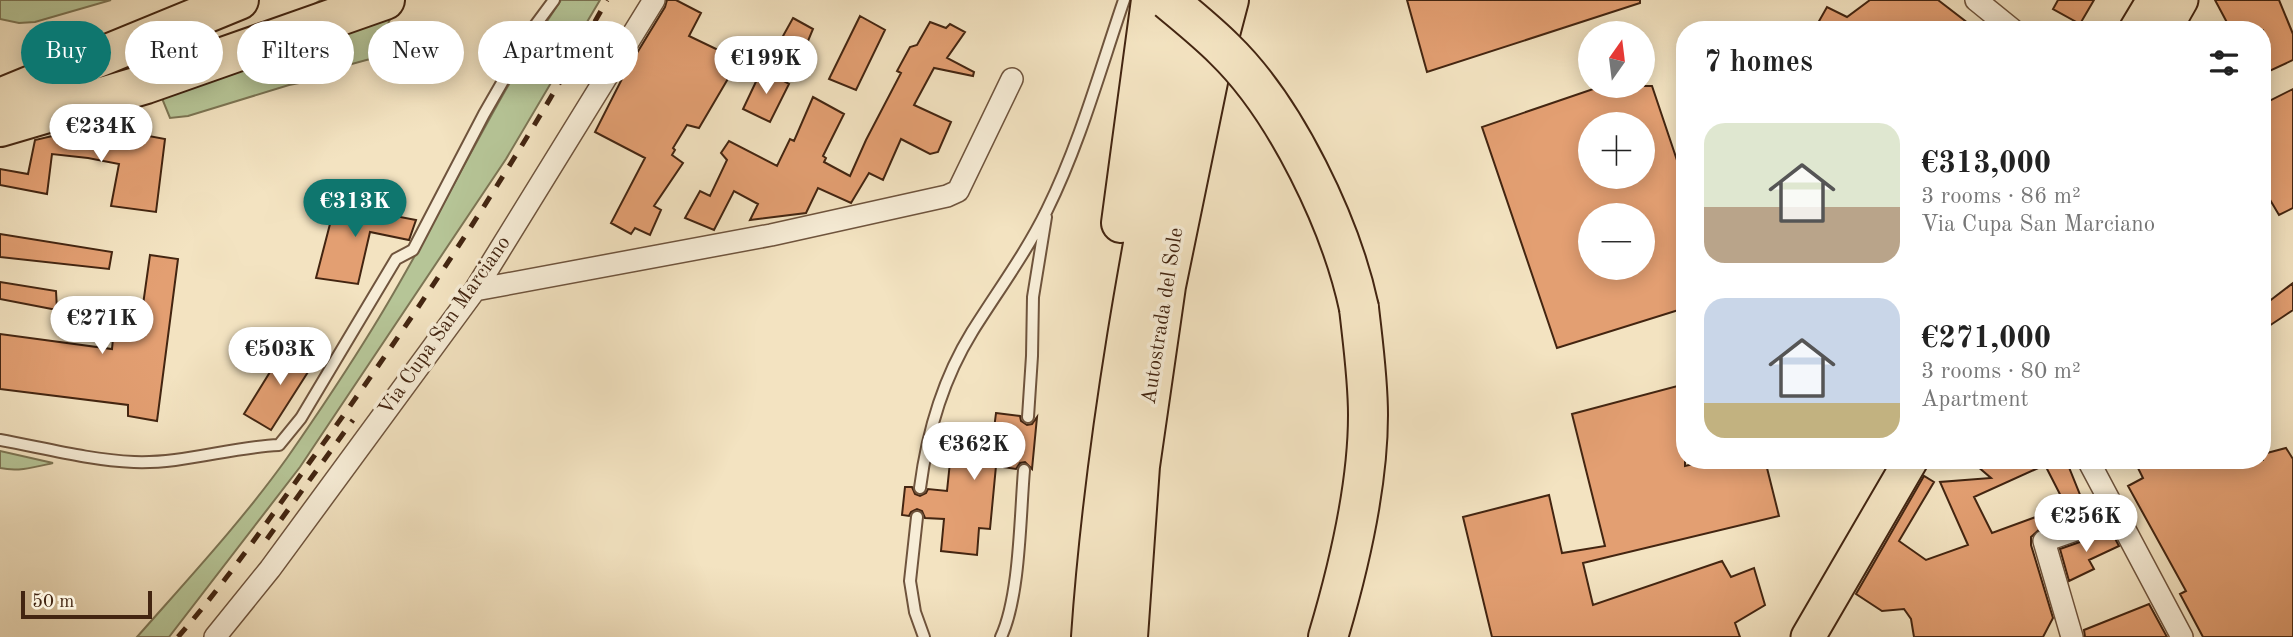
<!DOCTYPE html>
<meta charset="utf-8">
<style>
body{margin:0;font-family:"Old Standard TT",serif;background:#f2f2f2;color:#222;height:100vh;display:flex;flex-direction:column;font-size:26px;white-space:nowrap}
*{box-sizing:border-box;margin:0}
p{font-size:23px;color:#767676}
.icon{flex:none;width:38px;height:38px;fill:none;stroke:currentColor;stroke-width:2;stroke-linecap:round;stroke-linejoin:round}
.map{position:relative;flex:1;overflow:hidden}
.panel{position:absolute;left:1676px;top:21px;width:595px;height:448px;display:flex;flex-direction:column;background:#fff;border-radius:28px;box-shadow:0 4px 18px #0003}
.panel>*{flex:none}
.top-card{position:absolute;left:21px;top:21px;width:665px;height:63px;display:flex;gap:14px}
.needle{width:46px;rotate:14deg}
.buttons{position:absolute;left:1578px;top:21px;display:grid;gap:14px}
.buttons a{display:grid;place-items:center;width:77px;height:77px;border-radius:50%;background:#fff;box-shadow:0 4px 18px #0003;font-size:35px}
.scale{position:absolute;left:21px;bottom:18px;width:131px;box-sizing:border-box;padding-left:7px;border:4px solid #432511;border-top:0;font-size:19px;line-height:24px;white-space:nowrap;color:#432511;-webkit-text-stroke:5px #f7edd7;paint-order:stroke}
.price{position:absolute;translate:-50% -60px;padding:0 16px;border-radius:24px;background:#fff;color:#222;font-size:23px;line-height:46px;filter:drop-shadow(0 2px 4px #0008)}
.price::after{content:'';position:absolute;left:50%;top:42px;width:21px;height:16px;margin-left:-10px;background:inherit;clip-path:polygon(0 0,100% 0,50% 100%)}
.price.current{background:#0f766e;color:#fff}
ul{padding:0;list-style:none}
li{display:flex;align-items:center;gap:21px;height:175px;padding:0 28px}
li span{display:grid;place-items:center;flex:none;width:196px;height:140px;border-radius:21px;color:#555}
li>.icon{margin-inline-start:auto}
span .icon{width:84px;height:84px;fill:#fffc;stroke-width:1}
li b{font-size:30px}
h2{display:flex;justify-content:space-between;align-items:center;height:84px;padding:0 28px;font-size:30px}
.pill{padding:0 24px;border-radius:32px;background:#fff;box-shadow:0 4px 18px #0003;font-size:24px;line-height:63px}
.pill.current{background:#0f766e;color:#fff}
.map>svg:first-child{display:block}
</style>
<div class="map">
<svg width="2293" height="637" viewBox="0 0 2293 637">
<rect width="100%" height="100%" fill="#f3e3c1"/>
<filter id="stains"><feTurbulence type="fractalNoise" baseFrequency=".00286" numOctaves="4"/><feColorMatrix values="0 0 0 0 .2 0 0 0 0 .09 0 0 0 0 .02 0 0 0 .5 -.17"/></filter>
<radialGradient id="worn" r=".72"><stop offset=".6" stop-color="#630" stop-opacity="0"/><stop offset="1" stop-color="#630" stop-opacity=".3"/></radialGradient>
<!-- green -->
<path fill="#b6c597" stroke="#7c7554" stroke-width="2" d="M0 0H111L35 22 19 23 0 19Z
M321 0H399L386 28 392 53 337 68 335 76 289 85 188 116 170 118 161 96Z
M561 0H600L506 159 300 467 169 637H137C188 579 242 521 287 458 317 415 347 370 374 326 440 219 491 104 561 0Z
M0 451 53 463C35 467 19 472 0 468Z"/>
<!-- building -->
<path fill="#e39f72" stroke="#432511" stroke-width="2" fill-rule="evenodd" d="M667 0H676L701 13 689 36 739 60 699 128 687 125 673 148 675 150 672 155 683 163 654 206 661 210 650 235 635 228 631 234 611 223 645 158 595 132 626 71 665 7Z
M1407 0H1640V3L1427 72Z
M1870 0H1938L1977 30H1814L1827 7 1847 17Z
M2058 0H2094L2080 24 2053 9Z
M2215 0H2279L2293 34V60L2263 74V30H2231Z
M860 16 885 30 856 90 829 79Z
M793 18 813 29 798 65 773 54Z
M930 22 946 28 950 24 965 32 947 58 974 72 973 76 934 68 914 105 951 122 938 152 930 154 901 139 883 180 869 173 851 203 818 188 806 213 750 220 758 204 734 191 714 230 685 218 700 191 710 196 727 160 721 153 729 141 777 166 790 139 794 141 813 97 844 114 823 156 826 158 824 162 850 176 866 140 901 73 897 71 910 47 917 45Z
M762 69 789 84 770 122 743 109Z
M1602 86H1652L1682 175 1685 177V308L1557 348 1482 127ZM1591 124H1643V177H1591ZM1591 215H1643V268H1591Z
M2293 89V208L2279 215 2263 188V104Z
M95 126 165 139 156 212 111 206 119 164 88 158 52 154 47 194 0 185V169L28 174 35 140Z
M334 196 358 201V209L416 220 409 240 370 232 358 284 316 278 330 224Z
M0 234 112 252 109 269 0 257Z
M150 255 178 259 157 421 128 416V405L0 389V334L112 349 115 318 141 319Z
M0 282 56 291 57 310 0 299Z
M2293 283V310L2263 330V306Z
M288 343 315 361 271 430 244 414Z
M1685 384V466L1710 460H1765L1779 516 1583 563 1593 605 1722 561 1731 577 1754 568 1765 605 1735 623 1740 637H1492L1463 517 1549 495 1562 553 1605 546 1572 414Z
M996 413 1020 416 1021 421 1027 425 1032 424 1037 417 1032 469 1025 462 1020 463 1016 469 996 466 990 529 979 528 977 555 941 551 944 519 925 518 922 511 917 509 911 512 909 516 902 515 905 487H912L915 494 920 496 926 493 928 489 947 491 953 433 993 437Z
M2286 448 2293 459V637H2203L2180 594 2186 591 2128 486 2143 478 2134 460H2263V454Z
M1970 460H2066L2087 512 2040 529 2031 537V545L2053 618 2043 637H1914L1911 619 1904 609 1882 611 1856 594 1924 476 1934 482 1899 541 1926 560 1968 545 1940 482 1991 478ZM2045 465 2066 506 1992 533 1974 497Z
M2111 531 2119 546 2089 560 2094 569 2069 581 2060 549Z
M2149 604 2167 637H2085L2084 630Z"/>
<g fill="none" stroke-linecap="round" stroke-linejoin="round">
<!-- lane casing -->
<g stroke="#6f543d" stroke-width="14">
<path id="lane" d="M1028 417 1032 356 1033 297 1046 217
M0 440C44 448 89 460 134 462 183 464 231 447 279 445L301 418 396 259 413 250 484 114 534 27 554 0
M920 488C927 434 943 379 972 332 997 292 1026 253 1047 210 1080 143 1100 70 1124 0
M917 517 910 581 915 612 924 637
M1001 637C1020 596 1020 517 1024 470"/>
</g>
<!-- street casing -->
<g stroke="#6f543d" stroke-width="24">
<path id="street" d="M1976 0 2013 30
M475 290 771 235 947 196 958 191 1012 79
M2088 460 2182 637
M215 637 270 569 475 290 654 0
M2072 637 2044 541 2118 515"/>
</g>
<!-- primary casing -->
<g stroke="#432511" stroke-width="37">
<path id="primary" d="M2136 30 2154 0
M2164 30 2181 0
M1808 637 1911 460"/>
</g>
<!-- highway casing -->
<g stroke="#432511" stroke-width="42">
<path id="highway" d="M0 98 239 0
M0 127 146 84 385 0
M1121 223 1151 0
M1091 637C1105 435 1143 237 1182 38L1192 0
M1128 637 1140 466 1166 286 1210 72 1229 0
M1328 637C1348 570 1368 485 1368 415 1368 379 1363 344 1359 308"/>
</g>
<!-- lane -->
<use href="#lane" stroke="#f7edd7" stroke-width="10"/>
<!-- street -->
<use href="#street" stroke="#f7edd7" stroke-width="21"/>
<!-- primary -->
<use href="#primary" stroke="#f3e3c1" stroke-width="33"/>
<!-- highway -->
<use href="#highway" stroke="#f3e3c1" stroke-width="38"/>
<!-- rail -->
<path stroke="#432511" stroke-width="5" stroke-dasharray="12 12" stroke-linecap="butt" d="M267 539 353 420
M178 637C227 581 269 519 312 459 419 312 518 159 607 0"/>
<!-- highway-bridge casing -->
<g stroke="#432511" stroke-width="42" stroke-linecap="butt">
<path id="highway-bridge" d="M1168 0C1187 16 1207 32 1224 49 1286 109 1341 224 1359 308"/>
</g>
<!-- highway-bridge -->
<use href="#highway-bridge" stroke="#f3e3c1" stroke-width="38"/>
</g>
<g text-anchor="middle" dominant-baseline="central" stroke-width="7" stroke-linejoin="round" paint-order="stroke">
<!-- street labels -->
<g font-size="21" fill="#432511" stroke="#f7edd7">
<text transform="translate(1163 316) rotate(-81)">Autostrada del Sole</text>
<text transform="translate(445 326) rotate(-55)">Via Cupa San Marciano</text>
</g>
</g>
<rect width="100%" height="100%" filter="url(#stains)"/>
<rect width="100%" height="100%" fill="url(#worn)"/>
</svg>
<div class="buttons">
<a><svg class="needle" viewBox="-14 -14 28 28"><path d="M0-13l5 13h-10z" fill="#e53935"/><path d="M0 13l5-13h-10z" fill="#767676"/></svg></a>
<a>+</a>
<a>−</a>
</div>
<div class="scale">50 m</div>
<b class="price" style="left:766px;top:96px">€199K</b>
<b class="price" style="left:101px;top:164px">€234K</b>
<b class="price current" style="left:355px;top:239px">€313K</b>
<b class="price" style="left:102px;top:356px">€271K</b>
<b class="price" style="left:280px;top:387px">€503K</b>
<b class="price" style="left:974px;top:482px">€362K</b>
<b class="price" style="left:2086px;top:554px">€256K</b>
<div class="top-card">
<a class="pill current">Buy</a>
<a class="pill">Rent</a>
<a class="pill">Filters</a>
<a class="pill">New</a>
<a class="pill">Apartment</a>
</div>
<section class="panel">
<h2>7 homes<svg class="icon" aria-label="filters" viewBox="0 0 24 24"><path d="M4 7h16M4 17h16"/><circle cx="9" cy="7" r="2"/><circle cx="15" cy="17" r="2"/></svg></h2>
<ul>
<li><span style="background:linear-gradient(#dfe7d0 60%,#b9a48a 0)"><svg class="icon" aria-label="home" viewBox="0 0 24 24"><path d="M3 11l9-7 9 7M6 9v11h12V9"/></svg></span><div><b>€313,000</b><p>3 rooms · 86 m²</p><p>Via Cupa San Marciano</p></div></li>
<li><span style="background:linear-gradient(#c9d6e8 75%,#c2b280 0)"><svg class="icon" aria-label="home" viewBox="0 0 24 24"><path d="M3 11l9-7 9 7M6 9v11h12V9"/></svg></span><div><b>€271,000</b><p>3 rooms · 80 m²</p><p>Apartment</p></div></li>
</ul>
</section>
</div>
